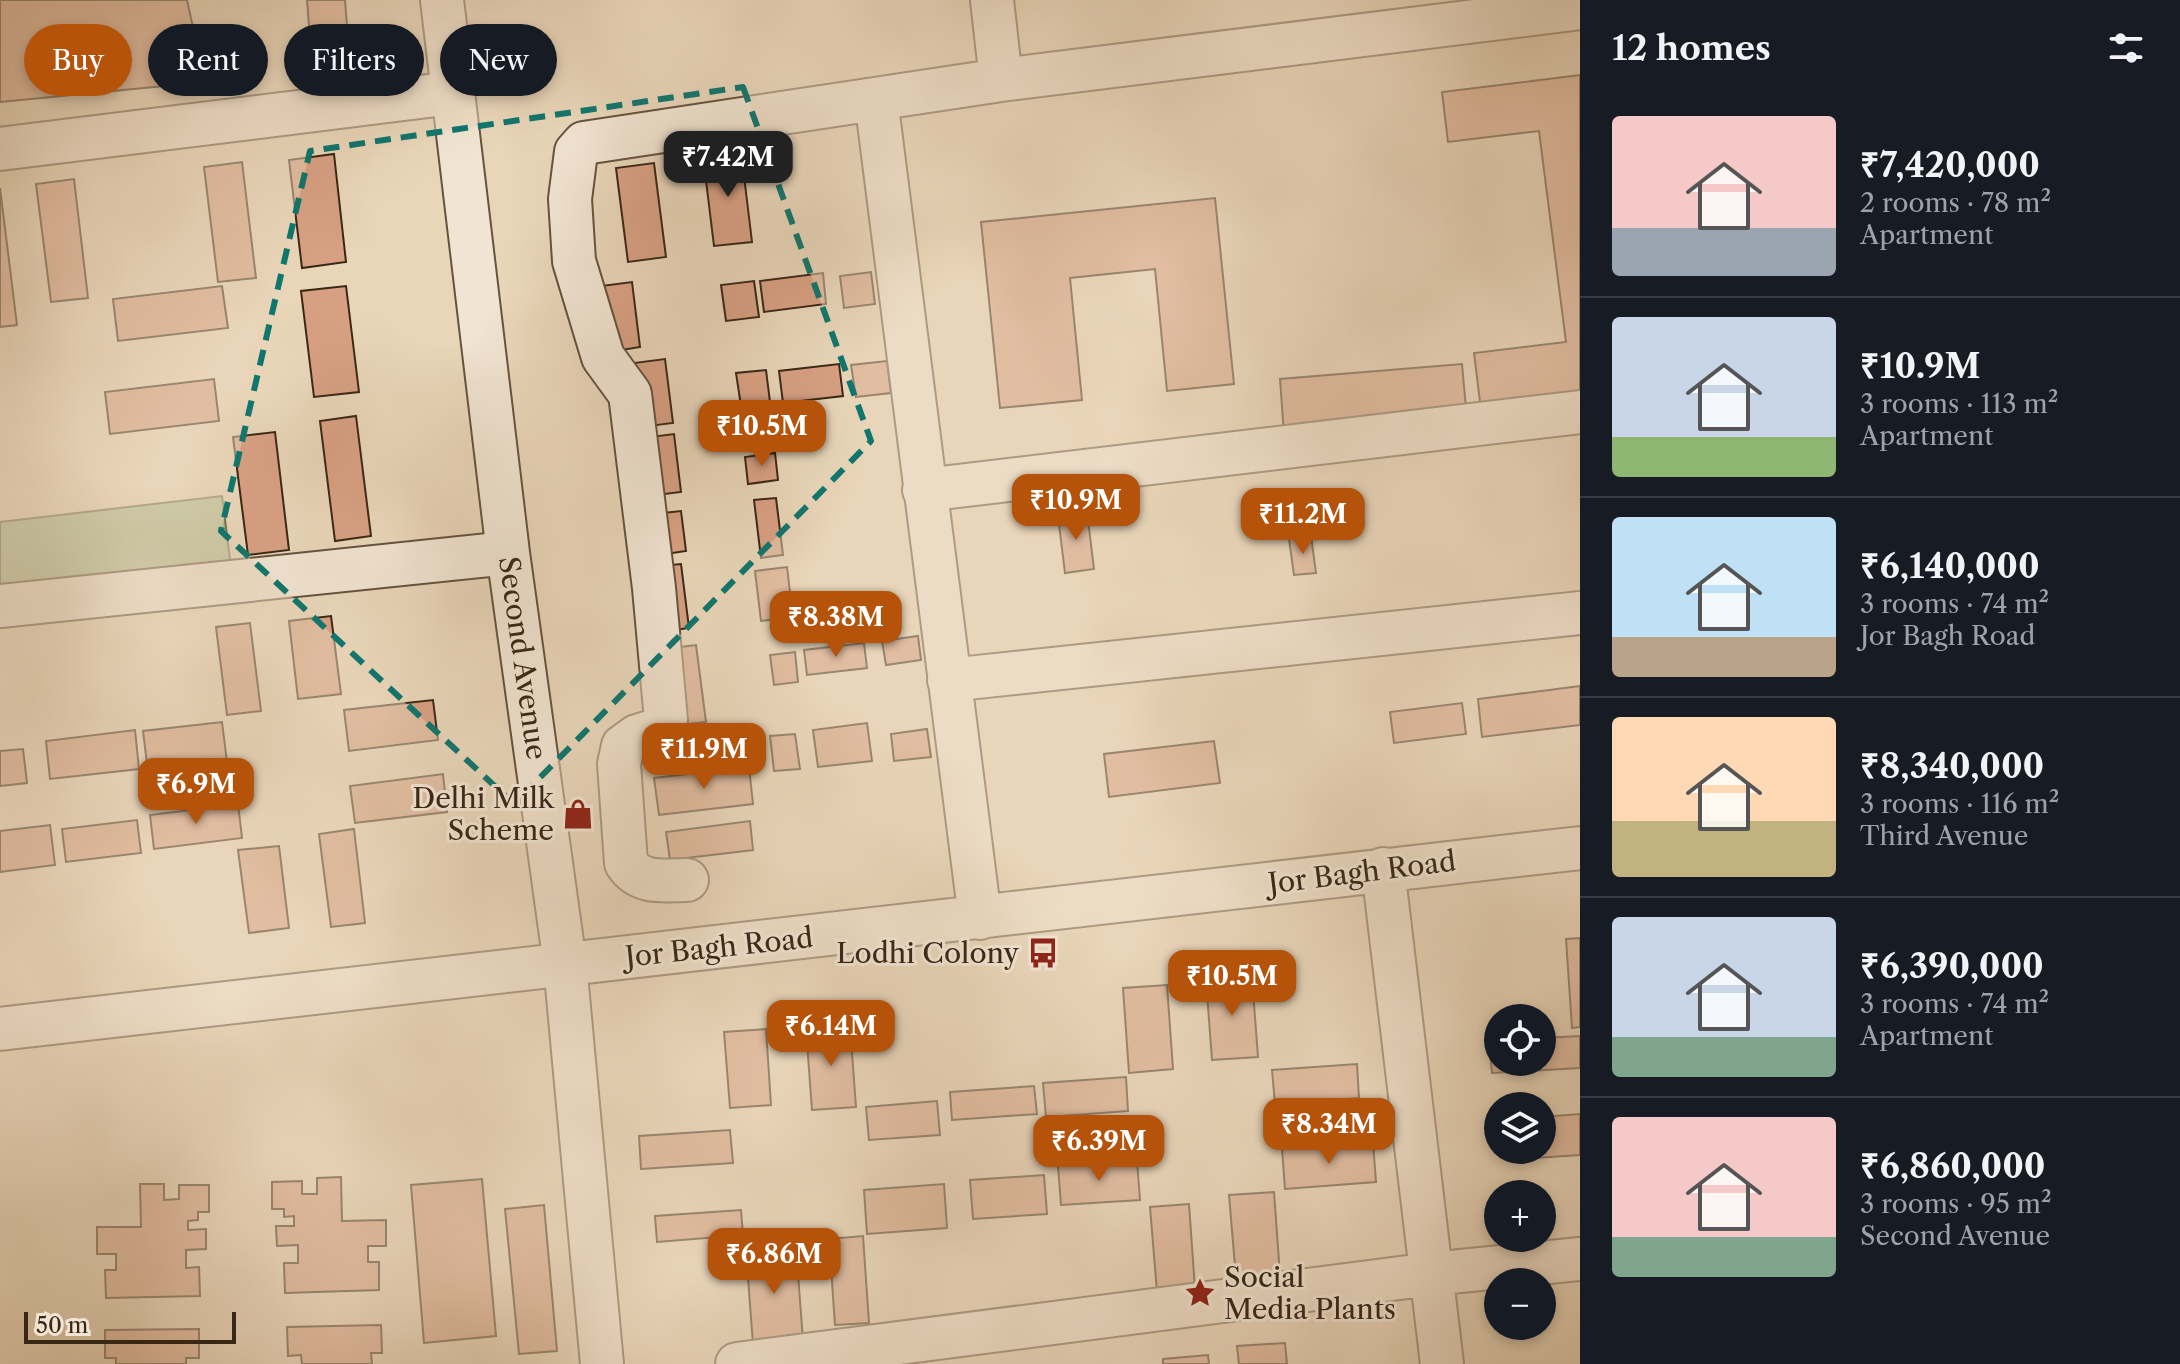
<!DOCTYPE html>
<meta charset="utf-8">
<style>
body{margin:0;font-family:"Libre Caslon Text",serif;background:#20242c;color:#f1f3f6;height:100vh;display:flex;flex-direction:column;font-size:30px;white-space:nowrap}
*{box-sizing:border-box;margin:0}
p{font-size:26px;color:#9ea1a6}
.icon{flex:none;width:44px;height:44px;fill:none;stroke:currentColor;stroke-width:2;stroke-linecap:round;stroke-linejoin:round}
.map{position:relative;flex:1;overflow:hidden}
.side{display:flex;flex-direction:column;background:#171b24;width:600px}
.side>*{flex:none}
.top-card{position:absolute;left:24px;top:24px;width:760px;height:72px;display:flex;gap:16px}
.controls{position:absolute;left:1484px;top:1004px;display:grid;gap:16px}
.controls a{display:grid;place-items:center;width:72px;height:72px;border-radius:50%;background:#171b24;box-shadow:0 4px 12px #0003;font-size:40px}
.scale{position:absolute;left:24px;bottom:20px;width:212px;box-sizing:border-box;padding-left:8px;border:4px solid #392716;border-top:0;font-size:22px;line-height:28px;white-space:nowrap;color:#392716;-webkit-text-stroke:6px #f1e4d2;paint-order:stroke}
.price{position:absolute;translate:-50% -68px;padding:0 18px;border-radius:16px;background:#b45309;color:#fff;font-size:26px;line-height:52px;filter:drop-shadow(0 2px 4px #0008)}
.price::after{content:'';position:absolute;left:50%;top:48px;width:24px;height:18px;margin-left:-12px;background:inherit;clip-path:polygon(0 0,100% 0,50% 100%)}
.price.on{background:#222;color:#fff}
ul{padding:0;list-style:none}
li{display:flex;align-items:center;gap:24px;height:200px;padding:0 32px}
li+li{border-top:2px solid #363941}
li span{display:grid;place-items:center;flex:none;width:224px;height:160px;border-radius:8px;color:#555}
li>.icon{margin-inline-start:auto}
span .icon{width:96px;height:96px;fill:#fffc;stroke-width:1}
li b{font-size:34px}
h2{display:flex;justify-content:space-between;align-items:center;height:96px;padding:0 32px;font-size:34px}
.tag{padding:0 28px;border-radius:36px;background:#171b24;box-shadow:0 4px 12px #0003;font-size:28px;line-height:72px}
.tag.on{background:#b45309;color:#fff}
main{display:flex;flex:1;min-height:0}
.map>svg:first-child{display:block}
</style>
<main>
<div class="map">
<svg width="1580" height="1364" viewBox="0 0 1580 1364">
<rect width="100%" height="100%" fill="#e9d6b9"/>
<filter id="stains"><feTurbulence type="fractalNoise" baseFrequency=".0025" numOctaves="4"/><feColorMatrix values="0 0 0 0 .2 0 0 0 0 .09 0 0 0 0 .02 0 0 0 .5 -.17"/></filter>
<radialGradient id="worn" r=".72"><stop offset=".6" stop-color="#630" stop-opacity="0"/><stop offset="1" stop-color="#630" stop-opacity=".3"/></radialGradient>
<!-- green -->
<path fill="#b0bf94" stroke="#747355" stroke-width="2" d="M222 496 231 567 0 595V522Z"/>
<!-- building -->
<path fill="#d8a083" stroke="#392716" stroke-width="2" d="M0 0H187L205 82 0 102Z
M307 0H345L349 51 311 53Z
M1580 75V406L1482 418 1474 353 1566 342 1539 131 1448 142 1442 92Z
M741 151 752 242 714 246 703 156Z
M334 154 346 262 302 268 289 160Z
M242 162 256 278 218 282 204 167Z
M654 163 666 257 628 262 616 168Z
M74 179 88 298 51 302 36 184Z
M0 188 17 325 0 327Z
M1215 198 1234 384 1167 391 1155 269 1070 278 1082 400 1000 408 981 222Z
M871 272 875 304 844 308 840 276Z
M823 273 826 304 764 312 760 281Z
M754 281 759 317 726 321 721 285Z
M632 282 640 347 609 352 601 286Z
M222 286 228 328 118 341 113 299Z
M346 286 359 392 314 397 301 291Z
M665 359 673 423 641 427 634 363Z
M887 361 891 393 856 397 851 365Z
M839 364 843 396 783 403 779 371Z
M1462 364 1467 420 1284 434 1280 379Z
M766 370 770 402 741 406 736 373Z
M214 379 219 421 110 434 105 392Z
M356 416 371 536 335 541 320 421Z
M275 432 289 550 248 555 233 437Z
M674 434 681 492 649 496 642 438Z
M775 453 778 480 748 484 745 457Z
M776 498 783 555 761 558 754 500Z
M681 511 686 551 659 555 654 514Z
M1087 512 1094 569 1065 573 1058 516Z
M1311 536 1316 573 1294 575 1289 539Z
M681 564 689 628 668 631 660 566Z
M787 567 793 617 761 621 755 571Z
M331 616 341 694 298 699 289 621Z
M250 623 261 711 227 715 216 627Z
M918 636 921 660 886 665 882 641Z
M864 643 867 668 807 675 804 650Z
M696 645 706 722 672 726 663 649Z
M795 652 798 682 774 685 770 655Z
M1580 686V725L1482 737 1478 699Z
M433 700 438 740 349 751 344 710Z
M1462 703 1466 734 1394 743 1390 712Z
M222 722 227 762 148 772 143 731Z
M867 723 872 761 818 767 813 730Z
M927 729 931 757 894 761 891 734Z
M135 730 139 769 50 779 46 741Z
M795 734 800 769 774 771 770 736Z
M1214 741 1220 783 1109 797 1104 754Z
M23 749 27 783 0 786V751Z
M749 767 753 804 659 815 654 778Z
M443 774 447 812 355 823 350 786Z
M238 804 242 838 154 849 150 815Z
M137 820 141 853 66 862 62 829Z
M750 821 753 850 670 860 666 832Z
M50 825 55 865 0 872V831Z
M354 829 365 923 331 927 319 834Z
M279 846 289 928 249 933 238 850Z
M1580 938V1027L1572 1028 1566 939Z
M1252 977 1258 1057 1212 1060 1206 980Z
M1167 985 1173 1069 1129 1073 1123 988Z
M850 1026 856 1107 812 1110 806 1029Z
M766 1029 771 1105 730 1108 724 1032Z
M1580 1036V1068L1492 1073 1489 1041H1498V1062H1542V1038Z
M1357 1064 1359 1098 1275 1104 1272 1070Z
M1126 1077 1128 1111 1046 1117 1043 1083Z
M1034 1086 1037 1114 952 1120 950 1092Z
M937 1101 940 1135 869 1140 866 1107Z
M1580 1114V1155L1507 1160 1506 1150H1542V1117Z
M730 1130 733 1163 641 1169 639 1136Z
M1373 1142 1376 1182 1285 1189 1282 1149Z
M1137 1160 1140 1200 1061 1205 1058 1166Z
M1044 1175 1047 1214 973 1219 970 1180Z
M341 1177 342 1221 386 1220V1246H368V1262H379V1290L285 1293 284 1263H298V1245L277 1246 276 1226H294V1216L284 1217V1209H272V1182L302 1181V1194H317V1178Z
M482 1179 496 1336 424 1343 411 1185Z
M140 1184H164V1200L179 1199V1185H209V1212H198V1220L188 1221V1230L206 1229V1249L186 1250V1268L199 1267 200 1296 106 1298 105 1270H116V1254H97V1227H141Z
M944 1184 947 1228 867 1234 864 1190Z
M1274 1192 1280 1275 1236 1278 1229 1195Z
M1189 1204 1195 1289 1157 1292 1150 1207Z
M544 1205 557 1351 519 1354 505 1209Z
M741 1210 743 1235 657 1242 655 1216Z
M863 1236 869 1323 835 1325 829 1239Z
M796 1248 803 1340 753 1344 746 1252Z
M381 1325 382 1353H371L372 1364H302L301 1355 288 1356 287 1327Z
M199 1329V1358H186V1364H116V1358H105V1330Z
M1285 1343 1287 1364H1239L1237 1346Z
M1208 1355 1209 1364H1163V1359Z"/>
<g fill="none" stroke-linecap="round" stroke-linejoin="round">
<!-- minor casing -->
<g stroke="#65533f" stroke-width="46">
<path id="minor" d="M442 0 508 553 565 964 602 1364
M992 0 1001 80
M876 99 980 918
M0 149 452 93
M924 490 1580 412
M0 606 508 553
M949 680 1580 613
M1383 869 1442 1364
M687 880C664 880 640 885 626 863L619 764 623 746 637 736 663 728 666 720 654 588 630 394 603 357 574 261 570 199 576 152 584 143 1001 80 1580 8
M0 1029 1580 848
M737 1364 1431 1274 1580 1259"/>
</g>
<!-- minor -->
<use href="#minor" stroke="#f1e4d2" stroke-width="42"/>
</g>
<!-- marked area -->
<path d="M0 0H1580V1364H0ZM743 87 871 441 514 804 221 531 310 151Z" fill="#e9d6b9" fill-opacity=".55" fill-rule="evenodd"/>
<path fill="none" stroke="#0f766e" stroke-width="6" stroke-dasharray="16 10" stroke-linejoin="round" d="M743 87 871 441 514 804 221 531 310 151Z"/>
<!-- icons -->
<defs>
<g id="shop-bare" transform="scale(2.4)"><path d="M-5-2.5h2.3a2.7 3.5 0 0 1 5.4 0H5L5.5 6h-11ZM-1.5-2.5h3a1.5 2.3 0 0 0-3 0Z" fill="#8f2418" stroke="#f1e4d2" stroke-width="2.5" paint-order="stroke"/></g>
<g id="bus-bare" transform="scale(2.4)"><path d="M-5-6H5V4H4V6H2V4H-2V6H-4V4H-5ZM-3.5-4V0h7V-4ZM-3.5 1.2v1.5H-2V1.2ZM2 1.2v1.5H3.5V1.2Z" fill="#8f2418" stroke="#f1e4d2" stroke-width="2.5" paint-order="stroke"/></g>
<g id="sight-bare" transform="scale(2.4)"><path d="M0-6L1.8-2.2L6-1.7L2.9 1.2L3.7 5.4L0 3.3L-3.7 5.4L-2.9 1.2L-6-1.7L-1.8-2.2Z" fill="#8f2418" stroke="#f1e4d2" stroke-width="2.5" paint-order="stroke"/></g>
</defs>
<g fill-rule="evenodd">
<use href="#shop-bare" x="578" y="814"/>
<use href="#bus-bare" x="1043" y="953"/>
<use href="#sight-bare" x="1200" y="1293"/>
</g>
<g text-anchor="middle" dominant-baseline="central" stroke-width="6" stroke-linejoin="round" paint-order="stroke">
<!-- street labels -->
<g font-size="28" fill="#392716" stroke="#f1e4d2">
<text transform="translate(523 658) rotate(82)">Second Avenue</text>
<text transform="translate(1362 872) rotate(-7)">Jor Bagh Road</text>
<text transform="translate(719 947) rotate(-6)">Jor Bagh Road</text>
</g>
<!-- poi labels -->
<g font-size="28" fill="#392716" stroke="#f1e4d2" text-anchor="end">
<text x="554" y="798">Delhi Milk<tspan x="554" dy="32">Scheme</tspan></text>
<text x="1019" y="953">Lodhi Colony</text>
<text x="1224" y="1277" text-anchor="start">Social<tspan x="1224" dy="32">Media Plants</tspan></text>
</g>
</g>
<rect width="100%" height="100%" filter="url(#stains)"/>
<rect width="100%" height="100%" fill="url(#worn)"/>
</svg>
<div class="controls">
<a><svg class="icon" aria-label="locate" viewBox="0 0 24 24"><circle cx="12" cy="12" r="6"/><path d="M12 2v4M12 18v4M2 12h4M18 12h4"/></svg></a>
<a><svg class="icon" aria-label="layers" viewBox="0 0 24 24"><path d="M12 4l9 5-9 5-9-5zM3 14l9 5 9-5"/></svg></a>
<a>+</a>
<a>−</a>
</div>
<div class="scale">50 m</div>
<b class="price on" style="left:728px;top:199px">₹7.42M</b>
<b class="price" style="left:762px;top:468px">₹10.5M</b>
<b class="price" style="left:1076px;top:542px">₹10.9M</b>
<b class="price" style="left:1303px;top:556px">₹11.2M</b>
<b class="price" style="left:836px;top:659px">₹8.38M</b>
<b class="price" style="left:704px;top:791px">₹11.9M</b>
<b class="price" style="left:196px;top:826px">₹6.9M</b>
<b class="price" style="left:1232px;top:1018px">₹10.5M</b>
<b class="price" style="left:831px;top:1068px">₹6.14M</b>
<b class="price" style="left:1329px;top:1166px">₹8.34M</b>
<b class="price" style="left:1099px;top:1183px">₹6.39M</b>
<b class="price" style="left:774px;top:1296px">₹6.86M</b>
<div class="top-card">
<a class="tag on">Buy</a>
<a class="tag">Rent</a>
<a class="tag">Filters</a>
<a class="tag">New</a>
</div>
</div>
<section class="side">
<h2>12 homes<svg class="icon" aria-label="filters" viewBox="0 0 24 24"><path d="M4 7h16M4 17h16"/><circle cx="9" cy="7" r="2"/><circle cx="15" cy="17" r="2"/></svg></h2>
<ul>
<li><span style="background:linear-gradient(#f6c9c9 70%,#9aa5b1 0)"><svg class="icon" aria-label="home" viewBox="0 0 24 24"><path d="M3 11l9-7 9 7M6 9v11h12V9"/></svg></span><div><b>₹7,420,000</b><p>2 rooms · 78 m²</p><p>Apartment</p></div></li>
<li><span style="background:linear-gradient(#c9d6e8 75%,#8fb573 0)"><svg class="icon" aria-label="home" viewBox="0 0 24 24"><path d="M3 11l9-7 9 7M6 9v11h12V9"/></svg></span><div><b>₹10.9M</b><p>3 rooms · 113 m²</p><p>Apartment</p></div></li>
<li><span style="background:linear-gradient(#bfe0f5 75%,#b9a48a 0)"><svg class="icon" aria-label="home" viewBox="0 0 24 24"><path d="M3 11l9-7 9 7M6 9v11h12V9"/></svg></span><div><b>₹6,140,000</b><p>3 rooms · 74 m²</p><p>Jor Bagh Road</p></div></li>
<li><span style="background:linear-gradient(#ffd9b3 65%,#c2b280 0)"><svg class="icon" aria-label="home" viewBox="0 0 24 24"><path d="M3 11l9-7 9 7M6 9v11h12V9"/></svg></span><div><b>₹8,340,000</b><p>3 rooms · 116 m²</p><p>Third Avenue</p></div></li>
<li><span style="background:linear-gradient(#c9d6e8 75%,#7fa58c 0)"><svg class="icon" aria-label="home" viewBox="0 0 24 24"><path d="M3 11l9-7 9 7M6 9v11h12V9"/></svg></span><div><b>₹6,390,000</b><p>3 rooms · 74 m²</p><p>Apartment</p></div></li>
<li><span style="background:linear-gradient(#f6c9c9 75%,#7fa58c 0)"><svg class="icon" aria-label="home" viewBox="0 0 24 24"><path d="M3 11l9-7 9 7M6 9v11h12V9"/></svg></span><div><b>₹6,860,000</b><p>3 rooms · 95 m²</p><p>Second Avenue</p></div></li>
</ul>
</section>
</main>
